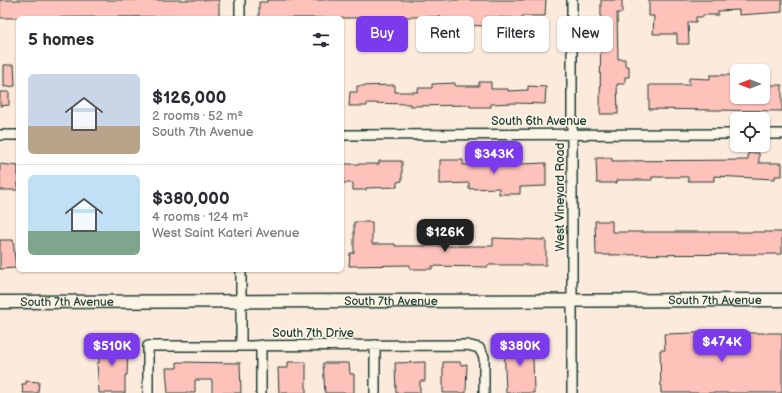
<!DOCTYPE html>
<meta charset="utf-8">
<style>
body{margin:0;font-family:"Balsamiq Sans",sans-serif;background:#f7f7f7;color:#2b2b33;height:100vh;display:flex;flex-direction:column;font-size:15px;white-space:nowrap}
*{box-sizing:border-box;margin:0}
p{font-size:13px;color:#7c7c81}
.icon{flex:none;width:22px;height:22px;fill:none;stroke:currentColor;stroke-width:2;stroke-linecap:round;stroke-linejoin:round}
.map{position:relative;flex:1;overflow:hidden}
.side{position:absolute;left:16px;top:16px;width:328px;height:256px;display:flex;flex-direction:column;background:#fff;border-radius:6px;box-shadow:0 1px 3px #0004}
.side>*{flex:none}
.guide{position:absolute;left:356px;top:16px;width:366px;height:36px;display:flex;gap:8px}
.needle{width:26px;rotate:270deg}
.controls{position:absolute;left:730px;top:64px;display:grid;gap:8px}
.controls a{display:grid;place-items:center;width:40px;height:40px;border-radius:6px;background:#fff;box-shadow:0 1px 3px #0004;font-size:20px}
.price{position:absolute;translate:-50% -34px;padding:0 9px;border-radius:8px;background:#7c3aed;color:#fff;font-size:13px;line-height:26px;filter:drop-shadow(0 1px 2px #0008)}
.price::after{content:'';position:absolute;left:50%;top:24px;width:12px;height:9px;margin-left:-6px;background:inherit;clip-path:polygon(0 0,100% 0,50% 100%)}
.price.on{background:#222;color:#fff}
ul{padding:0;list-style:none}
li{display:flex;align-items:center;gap:12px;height:100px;padding:0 12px}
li+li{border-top:1px solid #e1e1e2}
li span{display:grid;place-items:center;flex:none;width:112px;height:80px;border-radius:6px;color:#555}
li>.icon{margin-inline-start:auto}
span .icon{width:48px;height:48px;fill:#fffc;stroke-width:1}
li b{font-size:17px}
h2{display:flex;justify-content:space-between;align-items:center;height:48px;padding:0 12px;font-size:17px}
.chip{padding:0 14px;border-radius:6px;background:#fff;box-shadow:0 1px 3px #0004;font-size:14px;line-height:36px}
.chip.on{background:#7c3aed;color:#fff}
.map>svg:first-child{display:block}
</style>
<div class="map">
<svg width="782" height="393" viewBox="0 0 782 393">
<rect width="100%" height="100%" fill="#fcebdd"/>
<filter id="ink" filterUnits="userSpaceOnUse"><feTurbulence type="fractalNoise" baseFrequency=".025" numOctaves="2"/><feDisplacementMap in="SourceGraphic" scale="8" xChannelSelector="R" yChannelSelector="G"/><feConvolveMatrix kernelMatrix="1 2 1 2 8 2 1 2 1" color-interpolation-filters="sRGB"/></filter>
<g filter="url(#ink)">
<!-- building -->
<path fill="#fec2bb" stroke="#1f3d34" d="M0 0H219V16L0 18Z
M267 0H546L545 16H522V22H512L513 18 485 17V26L463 25V23L441 24V17H402V28H386L385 22H375V18H259V2H267Z
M601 0H622V13H617L618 59H625V66H629V77H625V84H617L618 114H600Z
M649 0H782V12L739 15V10L718 11V15H703V17H696V22H688L689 44H677V34H653L654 16H649Z
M4 65H14L15 86 4 87Z
M710 75H734V97H763V91H769V85H782V111L649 109V85H689V78L710 79Z
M479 82H491V89H508V91L528 90V86L546 87 545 104 516 103 491 104V107H470V105L410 106V104L367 103V106H349L350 92H357V86L395 85V92H418V88H432V84L455 83V86H479Z
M0 92H9V105L0 106Z
M748 153H759V163H782V176H775V179L714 176V181H688V177H652V180H617V183H597L596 158H612V161L748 160Z
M509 159H520V164L546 163V186L520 187V194H499V188L469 189V183L440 184V160H463V165L499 164V162H509Z
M379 161H402V181L397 182V187L366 188V190H353V183H343V164H379Z
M0 164 18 166V190H0Z
M595 221H612V232H782V254L596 255Z
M354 222H372V244H395V246H493V238L546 240V265H488V267L432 266V269H410V265L349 266 350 253H354Z
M0 240H13L16 268 0 269Z
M694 333H782V393H661L660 350H665L664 334Z
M99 340H121L120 348H128L127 375H125V393H99L97 363H99Z
M510 340H534L535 357H533L534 393H506L504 346H510Z
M177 362 240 363 241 393H212V380H195V393H168L166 368H177Z
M288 362H306V393H279L278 368H288Z
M425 362V381H420V393H396L395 363Z
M443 362H460L461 365 467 364 466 393H443Z
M323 363H349L350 374H354V393H325Z
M26 381 39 382 38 393H23L22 384H26Z"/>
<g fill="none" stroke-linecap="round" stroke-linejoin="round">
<!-- minor casing -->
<g stroke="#1f3d34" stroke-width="12">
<path id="minor" d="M240 0V18
M572 0V393
M763 134H782
M0 135H18
M342 135 737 134
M261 345V393
M375 345V393
M241 346V270
M148 393V346L467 345 479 348 484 357V393"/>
</g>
<!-- secondary casing -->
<g stroke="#1f3d34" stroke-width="15">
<g id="secondary">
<path id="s1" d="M0 302 782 300"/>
</g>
</g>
<!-- minor -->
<use href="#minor" stroke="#fcf5e5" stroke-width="9"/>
<!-- secondary -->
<use href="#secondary" stroke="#fcf5e5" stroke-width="12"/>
</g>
</g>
<g text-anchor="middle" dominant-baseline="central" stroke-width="3.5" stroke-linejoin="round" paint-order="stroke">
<!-- street labels -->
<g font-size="12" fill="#1f3d34" stroke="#fcf5e5">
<text x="539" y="121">South 6th Avenue</text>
<text transform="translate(560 197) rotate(-90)">West Vineyard Road</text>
<text stroke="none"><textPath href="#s1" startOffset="391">South 7th Avenue</textPath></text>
<text stroke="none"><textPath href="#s1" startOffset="715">South 7th Avenue</textPath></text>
<text stroke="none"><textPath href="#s1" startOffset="67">South 7th Avenue</textPath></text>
<text x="313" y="333">South 7th Drive</text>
</g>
</g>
</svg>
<div class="controls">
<a><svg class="needle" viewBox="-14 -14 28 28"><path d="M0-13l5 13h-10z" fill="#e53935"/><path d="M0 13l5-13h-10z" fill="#7c7c81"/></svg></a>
<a><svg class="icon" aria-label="locate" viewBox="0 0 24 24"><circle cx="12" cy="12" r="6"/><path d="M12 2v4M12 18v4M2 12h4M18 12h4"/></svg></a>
</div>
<b class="price" style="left:494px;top:175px">$343K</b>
<b class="price on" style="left:445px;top:253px">$126K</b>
<b class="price" style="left:722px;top:363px">$474K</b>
<b class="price" style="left:112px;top:367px">$510K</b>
<b class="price" style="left:520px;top:367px">$380K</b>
<div class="guide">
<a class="chip on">Buy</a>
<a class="chip">Rent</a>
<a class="chip">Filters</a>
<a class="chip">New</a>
</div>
<section class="side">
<h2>5 homes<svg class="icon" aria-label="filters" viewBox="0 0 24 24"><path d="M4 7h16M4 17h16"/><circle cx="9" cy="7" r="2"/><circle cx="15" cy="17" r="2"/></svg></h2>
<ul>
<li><span style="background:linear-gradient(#c9d6e8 65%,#b9a48a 0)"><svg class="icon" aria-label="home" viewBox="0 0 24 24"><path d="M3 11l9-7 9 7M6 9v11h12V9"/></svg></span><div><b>$126,000</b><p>2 rooms · 52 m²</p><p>South 7th Avenue</p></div></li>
<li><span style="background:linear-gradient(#bfe0f5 70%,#7fa58c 0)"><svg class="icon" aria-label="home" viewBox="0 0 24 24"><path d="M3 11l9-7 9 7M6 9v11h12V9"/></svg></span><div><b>$380,000</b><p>4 rooms · 124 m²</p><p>West Saint Kateri Avenue</p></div></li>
</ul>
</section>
</div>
